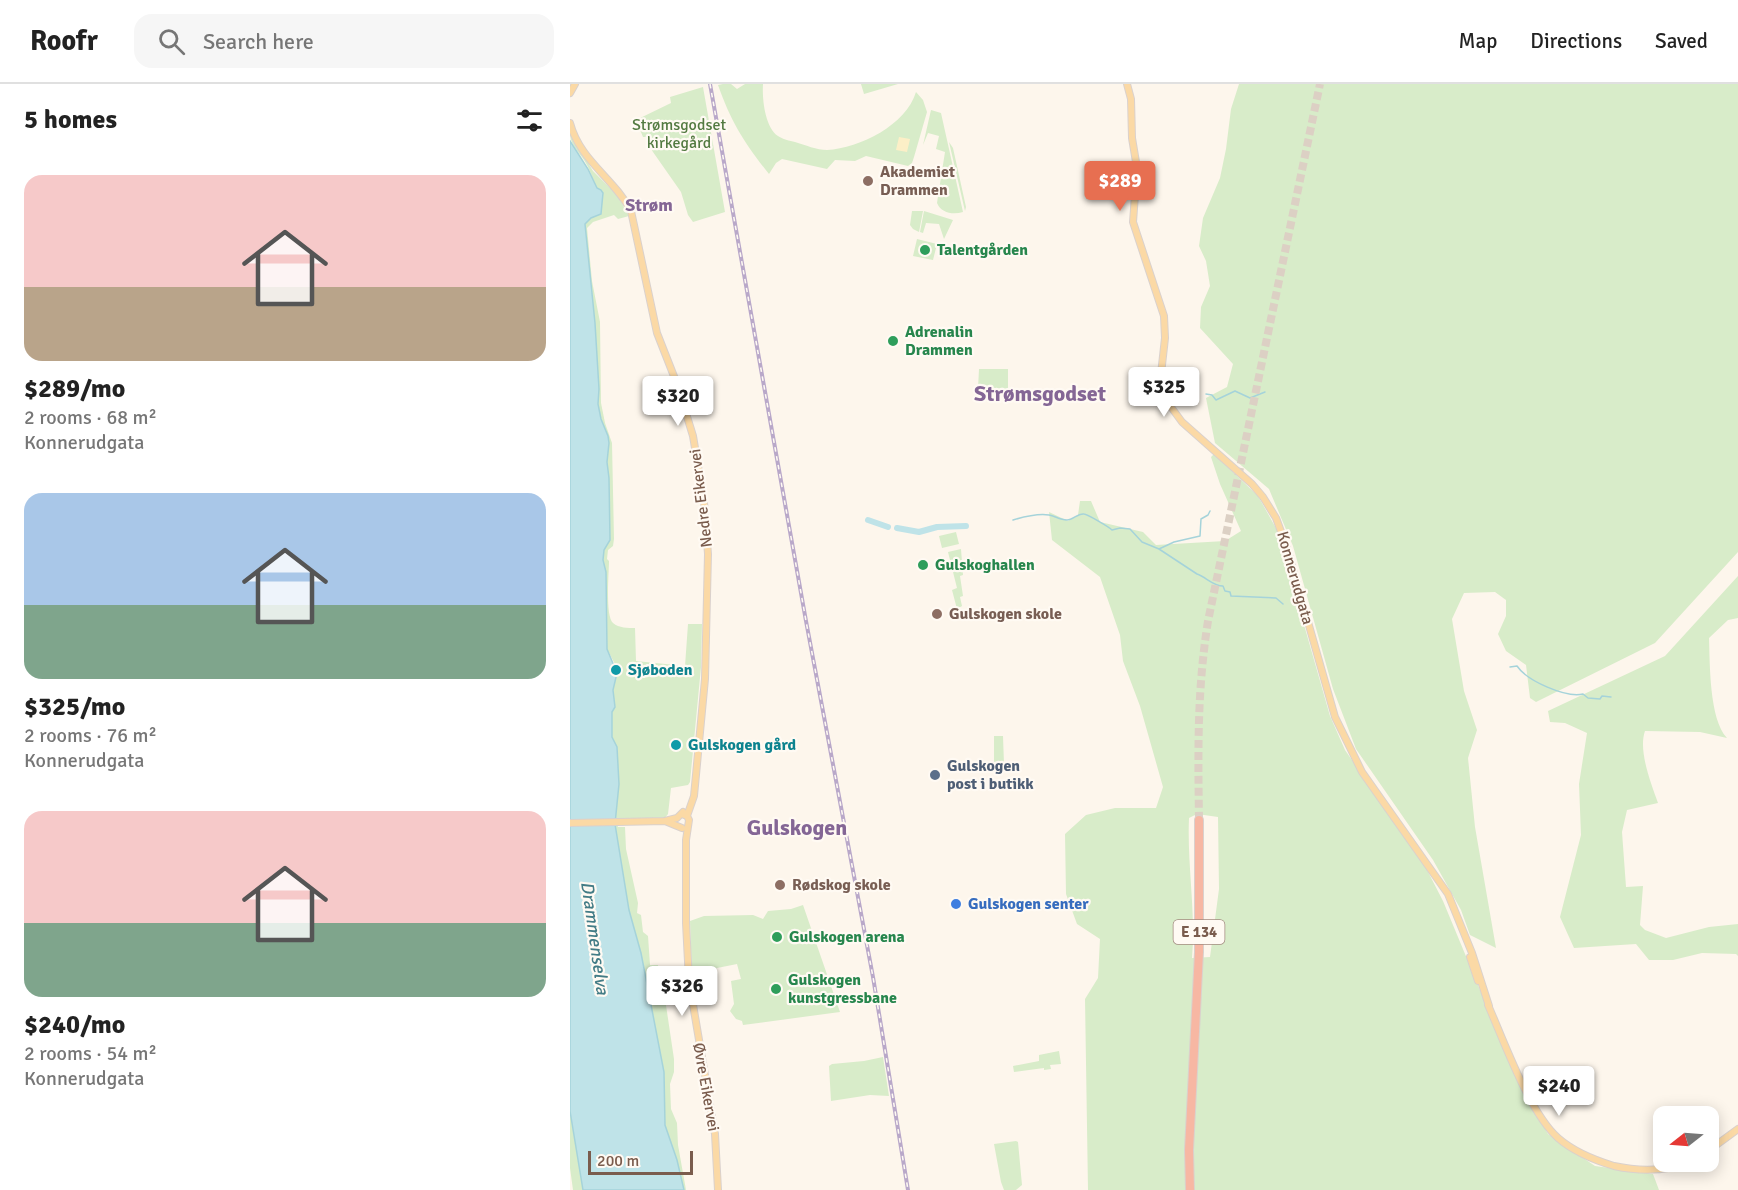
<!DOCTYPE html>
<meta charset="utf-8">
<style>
body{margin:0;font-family:Signika,sans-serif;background:#f6f6f6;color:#222;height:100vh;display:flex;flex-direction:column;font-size:22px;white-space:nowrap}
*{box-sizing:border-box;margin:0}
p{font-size:20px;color:#767676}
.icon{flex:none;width:33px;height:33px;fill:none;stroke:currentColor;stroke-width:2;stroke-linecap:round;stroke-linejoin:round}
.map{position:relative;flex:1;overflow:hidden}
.sheet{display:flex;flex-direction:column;background:#fff;width:570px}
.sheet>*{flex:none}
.needle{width:39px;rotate:253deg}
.fabs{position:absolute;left:1083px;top:1022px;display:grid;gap:12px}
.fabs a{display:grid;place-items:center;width:66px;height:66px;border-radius:12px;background:#fff;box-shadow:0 3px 15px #0003;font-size:30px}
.scale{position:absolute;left:18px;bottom:15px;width:105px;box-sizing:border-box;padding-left:6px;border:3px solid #7a5c4d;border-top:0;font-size:16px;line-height:21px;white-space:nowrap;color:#7a5c4d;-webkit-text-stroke:4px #fffaf3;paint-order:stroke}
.price{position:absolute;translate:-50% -51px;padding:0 14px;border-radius:6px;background:#fff;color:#222;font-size:20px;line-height:39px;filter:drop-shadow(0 2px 3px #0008)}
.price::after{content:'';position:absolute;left:50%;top:36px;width:18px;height:14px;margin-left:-9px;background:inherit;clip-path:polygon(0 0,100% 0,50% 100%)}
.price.selected{background:#e76f51;color:#fff}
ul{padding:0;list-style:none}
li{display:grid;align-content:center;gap:12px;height:318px;padding:0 24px}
li span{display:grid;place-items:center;height:186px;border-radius:18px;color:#555}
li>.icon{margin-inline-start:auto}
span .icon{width:108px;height:108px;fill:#fffc;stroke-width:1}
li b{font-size:26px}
h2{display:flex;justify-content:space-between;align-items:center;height:72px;padding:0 24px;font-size:26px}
header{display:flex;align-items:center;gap:36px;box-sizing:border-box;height:84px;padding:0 30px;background:#fff;border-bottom:2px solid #e0e0e0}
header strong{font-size:28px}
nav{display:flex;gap:33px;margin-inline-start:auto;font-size:21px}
.search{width:420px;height:54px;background:#f6f6f6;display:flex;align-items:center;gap:15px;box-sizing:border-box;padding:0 21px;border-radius:18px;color:#767676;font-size:22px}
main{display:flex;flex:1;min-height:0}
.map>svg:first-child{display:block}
</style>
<header>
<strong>Roofr</strong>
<div class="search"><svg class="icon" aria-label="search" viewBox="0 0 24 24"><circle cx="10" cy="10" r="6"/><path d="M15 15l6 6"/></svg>Search here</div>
<nav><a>Map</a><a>Directions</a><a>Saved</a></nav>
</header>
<main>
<section class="sheet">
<h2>5 homes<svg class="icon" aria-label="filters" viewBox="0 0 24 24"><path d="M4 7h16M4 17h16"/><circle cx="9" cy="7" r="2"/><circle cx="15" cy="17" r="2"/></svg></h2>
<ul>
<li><span style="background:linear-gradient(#f6c9c9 60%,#b9a48a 0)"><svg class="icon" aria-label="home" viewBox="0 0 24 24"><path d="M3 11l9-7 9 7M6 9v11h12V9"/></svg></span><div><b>$289/mo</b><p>2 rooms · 68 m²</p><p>Konnerudgata</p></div></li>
<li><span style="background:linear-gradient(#a9c7e8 60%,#7fa58c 0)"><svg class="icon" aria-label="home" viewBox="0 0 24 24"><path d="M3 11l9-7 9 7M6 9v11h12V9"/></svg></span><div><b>$325/mo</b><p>2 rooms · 76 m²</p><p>Konnerudgata</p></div></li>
<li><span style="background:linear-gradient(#f6c9c9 60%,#7fa58c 0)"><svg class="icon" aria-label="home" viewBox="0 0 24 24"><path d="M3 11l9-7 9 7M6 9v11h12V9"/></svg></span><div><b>$240/mo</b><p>2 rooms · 54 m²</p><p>Konnerudgata</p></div></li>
</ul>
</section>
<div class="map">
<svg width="1168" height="1106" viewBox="0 0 1168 1106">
<rect width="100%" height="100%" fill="#fdf6ec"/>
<!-- green -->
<path fill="#d8ecc9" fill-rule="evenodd" d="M153 0H161L167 5 175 0H193C192 15 195 43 208 52 212 55 220 57 225 58 235 61 247 66 257 66 290 64 336 41 346 8L353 16 357 28 344 73 342 79 338 82 296 72 285 77 265 76 257 85 212 75 206 79 199 90C175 60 161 38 148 1Z
M291 0H328L294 10Z
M669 0H1168V468L1085 559 966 618 960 614 956 581 936 567 928 550 936 532V516L925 508 894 509 882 535 894 607 907 646 898 674 905 743 926 864 900 851 891 826 863 776 786 665 763 605 723 462 699 405 645 359 636 314 657 303 663 280 630 244 631 223 640 202 636 177 629 162 633 134 650 94 656 65 661 25Z
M133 3 155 128 123 138 118 131 111 108 83 68 79 61V53H73L66 36 101 19 100 13Z
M361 26 371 29 393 128C383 131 371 129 367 119L375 68 366 65 369 52 358 49 353 61Z
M0 49 23 87 47 111 59 132 48 135 44 131 23 138 17 144 22 197 30 238 31 319 35 339 42 359 44 455 43 462 38 466 37 475 39 477C39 488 35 532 43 539 49 544 58 544 65 544L66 577 115 582 118 540H132L131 583 120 698 118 701 101 704 98 730 95 734 46 735 48 743H55L56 765 68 819 67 829 71 831 73 848 78 852 80 881H88L89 896 103 895V898L93 901 104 975V988L100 1000 101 1025 107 1039 108 1061 116 1106H114L107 1076 95 1041 94 988 71 869 59 826 45 740 49 700 47 663 42 653V628L45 623 43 607 46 582 37 565 36 489 33 476 34 466 40 456 39 394 37 378 38 352 31 335 28 320 25 239 15 140 21 134 27 105C24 97 21 90 18 83 13 71 0 63 0 49Z
M379 58 383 64 396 123 395 127Z
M342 127H353L349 148 343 145 340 141Z
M354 127 383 136 374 155 369 140 356 139 353 149 350 148Z
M347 155 367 160 363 176 343 172Z
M409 285H438V306L408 305Z
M644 370 688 412 707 446 760 632 775 666 856 784 873 817 947 995 978 1050 1025 1082 1083 1090 1089 1106H518L515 915 528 894 530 855 507 840 496 810 495 750 516 731 545 724H586L593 703 570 622 553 577 550 551 530 493 482 456 479 428 498 437 508 431 510 417H521L530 438 573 448 586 461 655 457 671 447 650 400 641 373ZM627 730 648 733 649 805 640 873 622 874C626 827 617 781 619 734Z
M386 448 389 460 372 464 369 452Z
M391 465 393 491 390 492 393 512 390 513 392 522 387 525 382 506 387 504 378 468Z
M1168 492V534L1158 536 1139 554C1140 579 1139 635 1157 654L1130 648 1075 647C1068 667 1081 699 1088 719L1057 726 1052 748 1056 803 1073 802 1070 841 1075 846 1096 854 1139 843 1168 840V872L1166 870 1132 869 1103 876H1079L1066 860 1004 864 990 833 1011 751 1009 700 1017 649 995 639 980 638 978 627 1095 572Z
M424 652H433L434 680H424Z
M233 821 270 928 173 941 172 937 166 935 160 927 164 920 161 897 171 895 167 880 137 886 132 891 122 893 120 837 134 832 183 831 193 835 198 827 221 825Z
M489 967 491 980 480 981 481 985 474 986V984L444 988 443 982 469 977V971Z
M313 973 319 1012 300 1011 261 1017 259 982 262 980 294 977Z
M0 1027 13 1106H3L0 1084Z
M446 1057 448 1058 452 1101 446 1106H434L431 1098 424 1060Z"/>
<!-- sand -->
<path fill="#fcefc7" d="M329 53 340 55 337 68 326 66Z"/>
<!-- water -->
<path fill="#bfe3e8" stroke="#a5d3da" stroke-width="1.5" d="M0 57 18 85 27 104 31 106 33 109 31 130 21 134 15 140 25 239 29 305 28 320 31 335 38 352 39 359 37 378 39 394 40 456 34 466 33 476 36 488 37 565 47 589 43 606 45 623 42 628V653L47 663 49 700 45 740 59 826 71 869 94 988 95 1041 107 1076 114 1106H13L0 1027Z"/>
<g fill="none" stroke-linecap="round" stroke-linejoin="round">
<!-- stream -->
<path stroke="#a5d3da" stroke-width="1.5" d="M636 310 642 311 646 316 665 307 680 314 695 308
M443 436C453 433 467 429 479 431 485 432 490 436 497 436 503 436 508 429 514 430 517 430 539 443 542 446L550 444 560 445 572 458 589 465 604 458 630 452 631 435 638 431 640 427
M589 465 627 490C636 493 643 502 653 502L655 507 660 508 661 512 706 514 713 520
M940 583 947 582C957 597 996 614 1013 610L1018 614 1030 615 1032 612 1041 613"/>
<!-- river -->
<path stroke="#bfe3e8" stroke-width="6" d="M298 436 318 443
M327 444 349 448 367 443 396 442"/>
<!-- highway-tunnel -->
<path stroke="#dcd0c4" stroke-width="8" stroke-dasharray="8 4" stroke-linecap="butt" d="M629 736C628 667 627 606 638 537L750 0"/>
<!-- major casing -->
<g stroke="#dad1cd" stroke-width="8">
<path id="major" d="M557 0 561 15 562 54 567 84 563 138 594 232 595 254 591 290 594 310 601 323 612 338 682 400 693 413 706 434 717 464 765 633 792 688 878 810 902 869 919 922
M0 9 5 0
M0 39C10 77 44 94 61 127L87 249 107 300 123 352 134 418 138 470 135 595 124 712 117 732
M112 730 117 732 119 736 116 756V839L119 897 145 1050 148 1106
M95 737 112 744
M0 739 95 737 107 734 113 728
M900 873 908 897
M918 921C934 957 959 1028 988 1054 1004 1068 1024 1076 1044 1082 1072 1088 1099 1087 1125 1077
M1138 1067 1168 1045"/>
</g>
<!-- highway casing -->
<g stroke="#dad1cd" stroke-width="10">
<path id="highway" d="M620 1106 619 1066 629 868V736"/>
</g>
<!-- major -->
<use href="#major" stroke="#fbd9a5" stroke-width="6"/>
<!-- highway -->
<use href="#highway" stroke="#f7b7a3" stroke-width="8"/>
<!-- rail casing -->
<g stroke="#b9a8c9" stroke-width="4">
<path id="rail" d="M140 0 236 537 303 893 338 1106"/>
</g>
<!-- rail -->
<use href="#rail" stroke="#fffaf3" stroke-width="1.5" stroke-dasharray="4.5" stroke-linecap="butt"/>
</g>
<!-- markers -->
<g fill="#8d6e63" stroke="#fffaf3" stroke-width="2">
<circle cx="298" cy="97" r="6"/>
<circle cx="367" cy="530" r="6"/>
<circle cx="210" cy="801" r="6"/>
</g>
<g fill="#2e9e5b" stroke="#fffaf3" stroke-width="2">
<circle cx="355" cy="166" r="6"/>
<circle cx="323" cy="257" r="6"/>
<circle cx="353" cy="481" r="6"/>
<circle cx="207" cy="853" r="6"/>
<circle cx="206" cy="905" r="6"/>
</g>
<g fill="#0f9aa8" stroke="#fffaf3" stroke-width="2">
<circle cx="46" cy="586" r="6"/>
<circle cx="106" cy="661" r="6"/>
</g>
<circle fill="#5c6f8a" stroke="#fffaf3" stroke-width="2" cx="365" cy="691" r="6"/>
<circle fill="#3f7fe0" stroke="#fffaf3" stroke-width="2" cx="386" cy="820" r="6"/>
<g text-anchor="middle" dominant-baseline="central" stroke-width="4.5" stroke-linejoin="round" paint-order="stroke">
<!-- shield labels -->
<rect fill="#fffaf3" stroke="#a28b7f" stroke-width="1.5" x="603.5" y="836" width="51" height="24" rx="4.5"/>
<g font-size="15" font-weight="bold" fill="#7a5c4d">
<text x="629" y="848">E 134</text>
</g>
<!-- park labels -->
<g font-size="16" fill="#537a41" stroke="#fffaf3">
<text x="109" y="41">Strømsgodset<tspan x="109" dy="18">kirkegård</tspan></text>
</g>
<!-- education labels -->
<g font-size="16" font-weight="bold" fill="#785e54" stroke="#fffaf3" text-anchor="start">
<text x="310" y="88">Akademiet<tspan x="310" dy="18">Drammen</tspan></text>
<text x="379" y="530">Gulskogen skole</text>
<text x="222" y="801">Rødskog skole</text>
</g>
<!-- leisure labels -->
<g font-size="16" font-weight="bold" fill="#27864d" stroke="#fffaf3" text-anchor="start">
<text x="367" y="166">Talentgården</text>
<text x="335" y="248">Adrenalin<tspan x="335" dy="18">Drammen</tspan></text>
<text x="365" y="481">Gulskoghallen</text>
<text x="219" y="853">Gulskogen arena</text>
<text x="218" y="896">Gulskogen<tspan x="218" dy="18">kunstgressbane</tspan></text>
</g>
<!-- street labels -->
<g font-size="16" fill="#7a5c4d" stroke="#fffaf3">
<text transform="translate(131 414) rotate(-97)">Nedre Eikervei</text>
<text transform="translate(725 494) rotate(74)">Konnerudgata</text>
<text transform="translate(136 1003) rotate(80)">Øvre Eikervei</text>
</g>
<!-- culture labels -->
<g font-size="16" font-weight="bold" fill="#0d838f" stroke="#fffaf3" text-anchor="start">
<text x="58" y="586">Sjøboden</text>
<text x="118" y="661">Gulskogen gård</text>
</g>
<!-- service labels -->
<g font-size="16" font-weight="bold" fill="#4e5e75" stroke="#fffaf3" text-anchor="start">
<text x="377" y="682">Gulskogen<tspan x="377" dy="18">post i butikk</tspan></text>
</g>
<!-- shop labels -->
<g font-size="16" font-weight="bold" fill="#366cbe" stroke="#fffaf3" text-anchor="start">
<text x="398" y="820">Gulskogen senter</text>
</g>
<!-- neighbourhood labels -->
<g font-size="18" font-weight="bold" fill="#846695" stroke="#fffaf3">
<text x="79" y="121">Strøm</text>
</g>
<!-- water labels -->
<g font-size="18" font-style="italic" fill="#437c86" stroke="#fffaf3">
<text transform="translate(25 854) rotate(82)">Drammenselva</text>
</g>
<!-- district labels -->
<g font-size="22" font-weight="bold" fill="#846695" stroke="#fffaf3">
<text x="470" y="309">Strømsgodset</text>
<text x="227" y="743">Gulskogen</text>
</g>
</g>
</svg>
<div class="fabs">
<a><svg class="needle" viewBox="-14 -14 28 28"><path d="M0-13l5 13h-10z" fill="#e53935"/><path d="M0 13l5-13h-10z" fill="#767676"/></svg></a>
</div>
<div class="scale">200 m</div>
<b class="price selected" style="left:550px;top:128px">$289</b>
<b class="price" style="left:594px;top:334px">$325</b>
<b class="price" style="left:108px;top:343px">$320</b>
<b class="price" style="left:112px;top:933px">$326</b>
<b class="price" style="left:989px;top:1033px">$240</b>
</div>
</main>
